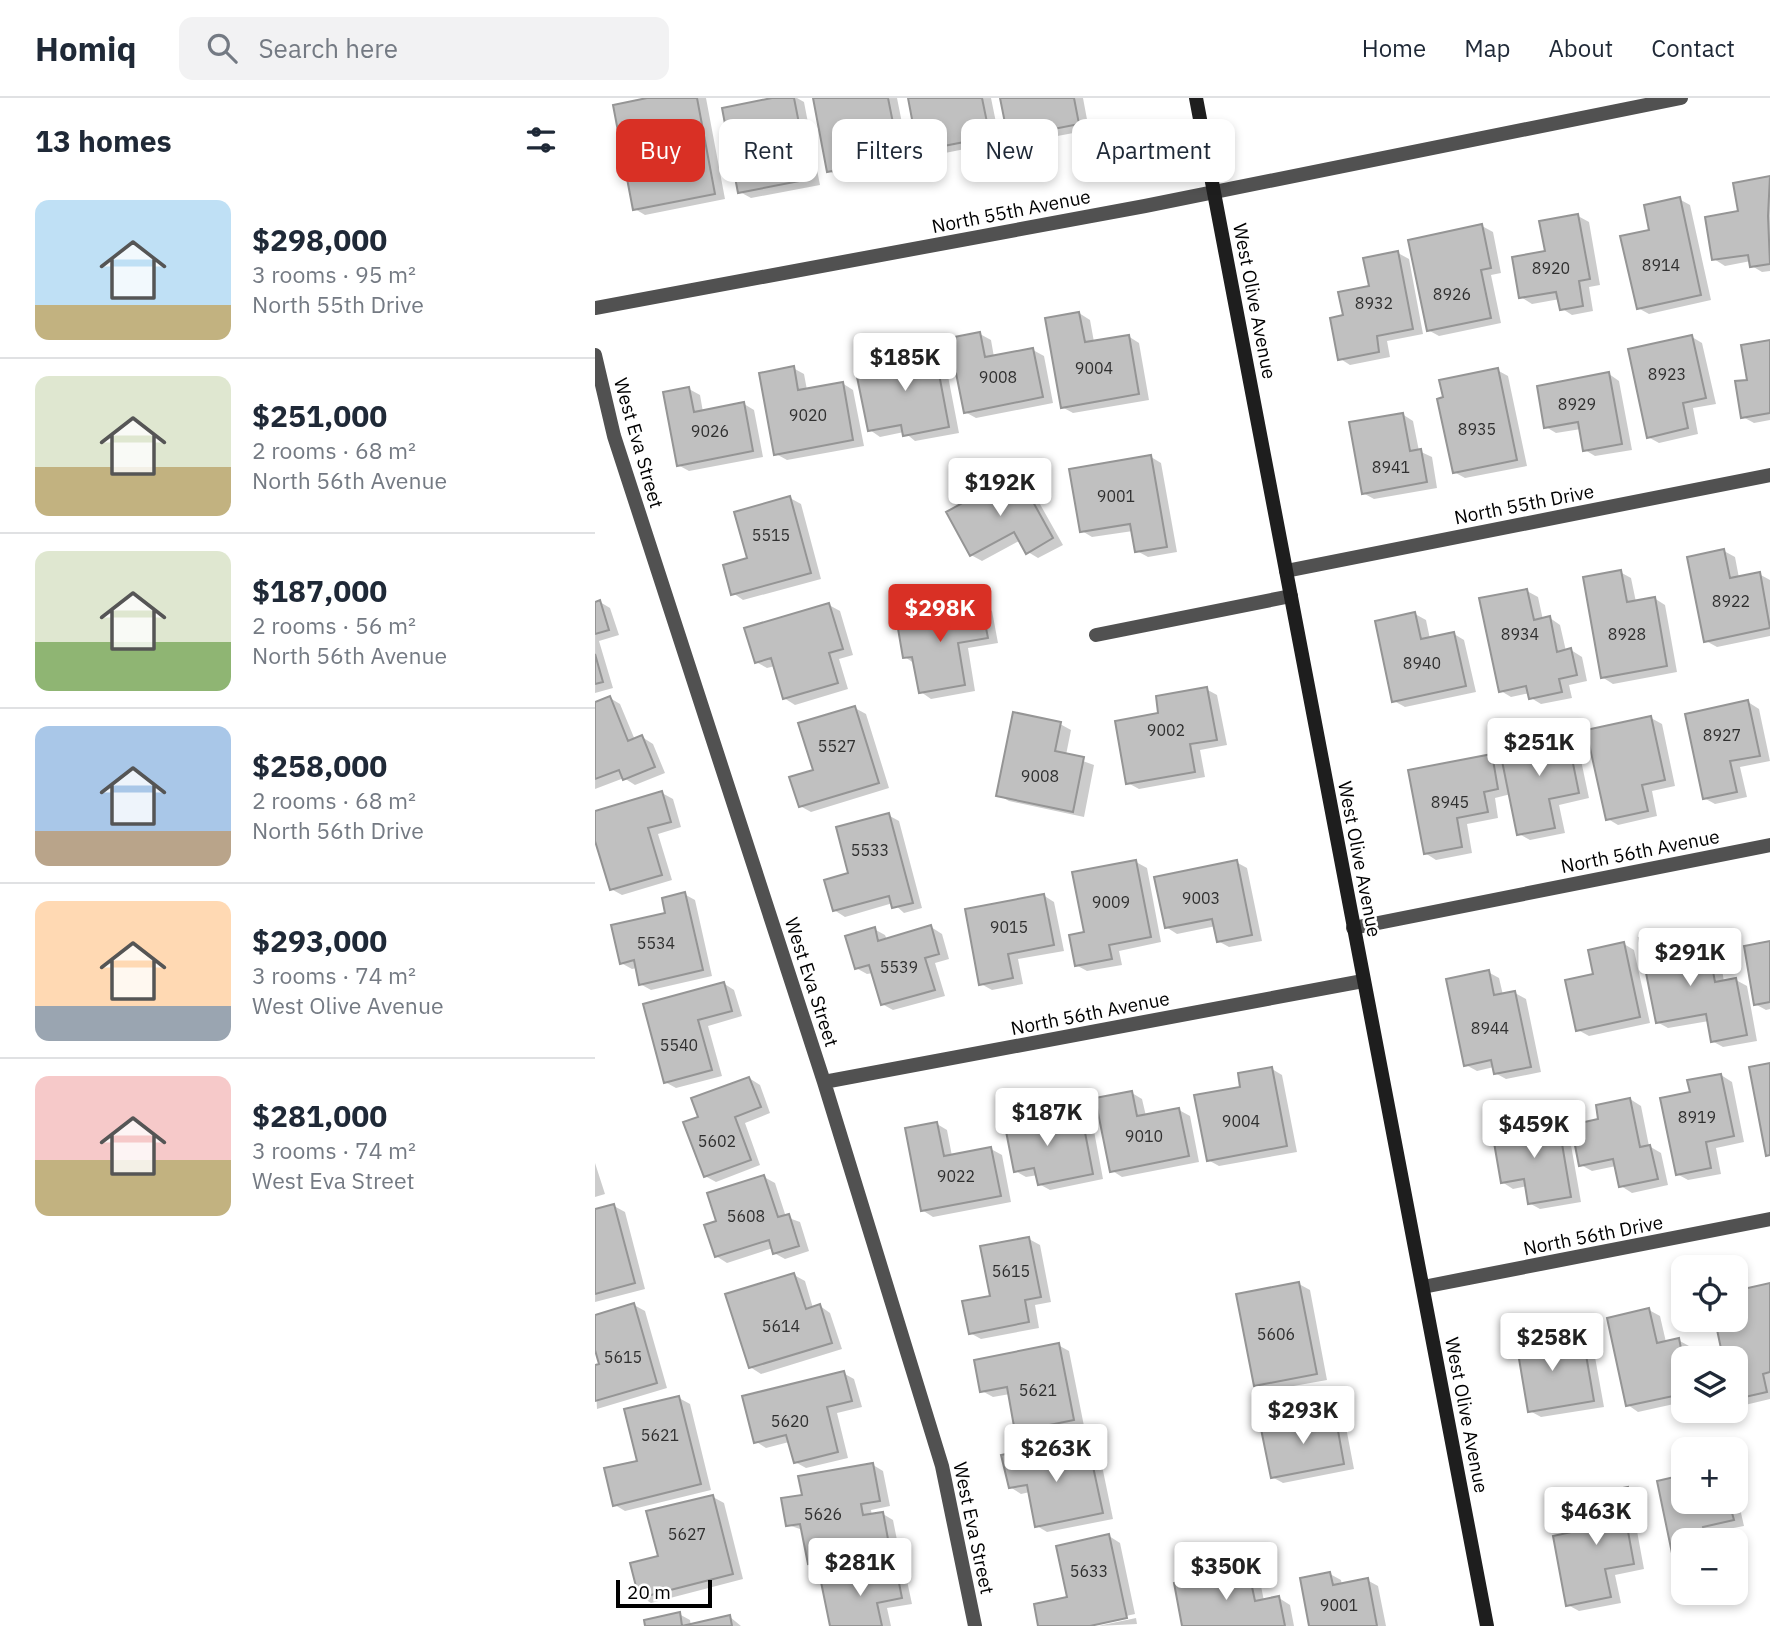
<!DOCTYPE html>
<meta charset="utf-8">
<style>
body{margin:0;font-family:"IBM Plex Sans",sans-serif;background:#f2f2f3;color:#1f2937;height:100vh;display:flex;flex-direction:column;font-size:26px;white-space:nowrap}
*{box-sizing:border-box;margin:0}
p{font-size:23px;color:#747a83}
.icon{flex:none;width:38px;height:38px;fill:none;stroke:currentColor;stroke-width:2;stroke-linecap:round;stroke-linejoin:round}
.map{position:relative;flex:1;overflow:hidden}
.side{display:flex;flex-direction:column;background:#fff;width:595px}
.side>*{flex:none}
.top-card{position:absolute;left:21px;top:21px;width:665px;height:63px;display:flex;gap:14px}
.controls{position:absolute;left:1076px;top:1157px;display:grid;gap:14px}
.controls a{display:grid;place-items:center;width:77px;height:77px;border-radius:14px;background:#fff;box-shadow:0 4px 10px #0003;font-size:35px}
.scale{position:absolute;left:21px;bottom:18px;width:96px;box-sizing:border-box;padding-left:7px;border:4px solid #000;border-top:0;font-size:19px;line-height:24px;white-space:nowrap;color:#000;-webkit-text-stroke:5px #fff;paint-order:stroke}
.price{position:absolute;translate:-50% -60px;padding:0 16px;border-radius:7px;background:#fff;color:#222;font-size:23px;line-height:46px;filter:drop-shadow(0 2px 4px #0008)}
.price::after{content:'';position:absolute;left:50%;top:42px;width:21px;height:16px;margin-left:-10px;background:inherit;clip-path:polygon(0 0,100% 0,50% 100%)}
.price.on{background:#d93025;color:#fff}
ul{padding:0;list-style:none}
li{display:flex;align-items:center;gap:21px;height:175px;padding:0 35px}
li+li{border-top:2px solid #e0e1e3}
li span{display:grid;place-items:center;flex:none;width:196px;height:140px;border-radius:14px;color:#555}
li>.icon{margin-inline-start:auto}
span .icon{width:84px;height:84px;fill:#fffc;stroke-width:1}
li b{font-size:30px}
h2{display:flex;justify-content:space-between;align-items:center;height:84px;padding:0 35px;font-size:30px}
.pill{padding:0 24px;border-radius:14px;background:#fff;box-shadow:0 4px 10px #0003;font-size:24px;line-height:63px}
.pill.on{background:#d93025;color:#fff}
header{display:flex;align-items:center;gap:42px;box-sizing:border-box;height:98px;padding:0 35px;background:#fff;border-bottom:2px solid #e0e1e3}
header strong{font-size:33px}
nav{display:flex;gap:38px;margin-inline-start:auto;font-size:24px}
.search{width:490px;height:63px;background:#f2f2f3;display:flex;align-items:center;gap:18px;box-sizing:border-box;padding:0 24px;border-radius:14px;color:#747a83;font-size:26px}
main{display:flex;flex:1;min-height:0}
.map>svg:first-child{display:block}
</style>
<header>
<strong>Homiq</strong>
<div class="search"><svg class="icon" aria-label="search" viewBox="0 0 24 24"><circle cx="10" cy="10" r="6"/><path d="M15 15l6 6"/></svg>Search here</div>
<nav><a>Home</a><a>Map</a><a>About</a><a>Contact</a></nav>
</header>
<main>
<section class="side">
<h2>13 homes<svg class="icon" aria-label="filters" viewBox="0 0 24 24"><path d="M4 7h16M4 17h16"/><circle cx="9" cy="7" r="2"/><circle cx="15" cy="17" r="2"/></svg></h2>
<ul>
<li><span style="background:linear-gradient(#bfe0f5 75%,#c2b280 0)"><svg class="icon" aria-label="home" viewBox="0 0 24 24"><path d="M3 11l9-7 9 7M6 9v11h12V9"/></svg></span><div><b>$298,000</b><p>3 rooms · 95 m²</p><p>North 55th Drive</p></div></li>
<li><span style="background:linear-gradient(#dfe7d0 65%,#c2b280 0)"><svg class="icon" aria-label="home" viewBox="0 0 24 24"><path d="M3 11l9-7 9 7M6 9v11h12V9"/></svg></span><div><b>$251,000</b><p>2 rooms · 68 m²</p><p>North 56th Avenue</p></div></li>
<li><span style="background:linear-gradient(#dfe7d0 65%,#8fb573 0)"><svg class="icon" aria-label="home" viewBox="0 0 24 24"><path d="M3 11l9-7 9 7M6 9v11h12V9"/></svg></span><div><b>$187,000</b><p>2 rooms · 56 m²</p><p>North 56th Avenue</p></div></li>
<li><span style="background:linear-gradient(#a9c7e8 75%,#b9a48a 0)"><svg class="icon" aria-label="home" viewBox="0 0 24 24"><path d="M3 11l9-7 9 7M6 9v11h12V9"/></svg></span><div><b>$258,000</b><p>2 rooms · 68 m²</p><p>North 56th Drive</p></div></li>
<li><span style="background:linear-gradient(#ffd9b3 75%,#9aa5b1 0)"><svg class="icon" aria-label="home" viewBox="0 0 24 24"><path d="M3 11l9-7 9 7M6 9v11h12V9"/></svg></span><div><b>$293,000</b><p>3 rooms · 74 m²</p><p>West Olive Avenue</p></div></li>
<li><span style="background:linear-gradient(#f6c9c9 60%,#c2b280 0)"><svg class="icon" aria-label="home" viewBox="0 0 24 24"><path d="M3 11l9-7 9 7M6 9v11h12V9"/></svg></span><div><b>$281,000</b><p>3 rooms · 74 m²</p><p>West Eva Street</p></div></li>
</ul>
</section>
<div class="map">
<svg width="1175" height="1528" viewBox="0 0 1175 1528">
<rect width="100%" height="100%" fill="#fff"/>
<!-- shadow -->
<path fill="#0003" d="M61 0H111L130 101 50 117 40 111Z
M186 0H202L209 4 225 87 156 100 145 94Z
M220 0H302L315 65 245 79 234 73Z
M314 0H396L405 44 335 58 324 52Z
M407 0H488L494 32 426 45 415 39Z
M1175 80V173L1167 174 1157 168 1156 163 1130 168 1119 161 1145 115 1140 86Z
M1084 101 1095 107 1116 202 1054 216 1043 210 1056 133Z
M983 118 994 124 1005 187 994 189 998 213 977 217 966 210 965 201 937 206 926 199 952 155Z
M887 128 898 134 906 175 896 177 906 225 844 238 833 232Z
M803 155 814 161 828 236 792 243 795 259 755 267 744 260 750 219Z
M484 215 495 222 499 244 533 238 544 245 554 302 478 315 467 309Z
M385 236 396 242 399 259 438 252 449 258 458 305 381 320 370 314Z
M1097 239 1107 245 1121 306 1098 310 1103 336 1064 345 1053 339Z
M1175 244V322L1159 325 1148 319 1154 283Z
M338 246 348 252 364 335 320 343 309 334 285 339 275 332 303 267Z
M198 270 209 276 212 292 247 285 258 292 269 348 192 362 181 356Z
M902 272 913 278 932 368 870 380 859 374Z
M1014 276 1024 283 1037 352 1000 358 990 352 986 331 961 335 951 329Z
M94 291 105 297 108 314 149 306 159 312 168 359 94 373 83 367Z
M807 316 818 323 824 353 837 359 842 390 779 401 768 395Z
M556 359 566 365 582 454 553 459 542 453 538 433 497 439 487 433Z
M422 377 432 383 468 447 443 460 433 454 426 442 387 463 376 457Z
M195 400 206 406 226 481 148 502 138 495 154 462Z
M1129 453 1140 459 1144 480 1164 476 1175 482V538L1122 549 1111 543Z
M1025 474 1036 480 1041 504 1059 500 1070 507 1082 574 1018 586 1007 579Z
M932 493 943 499 948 522 955 520 965 527 971 553 976 552 987 559 992 583 974 587 977 600 946 606 936 600 935 595 916 599 906 593Z
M5 504 15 510 24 537 4 543 18 590 0 595V505Z
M386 506 397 513 403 545 373 550 380 593 336 601 326 594 320 566 310 559Z
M234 507 245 513 258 557 244 561 253 591 200 607 189 600 180 568 172 570 161 564Z
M820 516 831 522 835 541 859 536 869 542 881 594 810 609 799 603Z
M611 591 622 597 632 647 605 652 610 679 544 691 533 685 565 616Z
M15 600 25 606 40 642 47 639 58 646 70 675 40 687 29 680 0 691V606Z
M1153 604 1164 611 1175 663 1145 669 1152 699 1120 706 1109 700Z
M260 610 271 616 294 690 216 714 205 708 220 673Z
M1056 620 1067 626 1080 688 1057 693 1062 718 1023 727 1013 721Z
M465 626 476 632 471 657 499 667 489 719 414 703 403 697Z
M969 628 980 634 994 700 964 707 970 735 935 742 924 736 916 696 900 700 903 720 872 726 877 755 841 762 830 755 896 658 910 666Z
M67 695 78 701 86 729 63 736 77 782 27 797 16 791 0 737V715Z
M293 717 304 723 327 810 309 815 298 805 250 819 239 812 255 776Z
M541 764 552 770 566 844 524 853 527 867 492 873 481 867 491 835Z
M641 764 652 770 667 843 634 849 623 843 621 828 582 836 571 829Z
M89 796 100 802 117 878 56 892 45 886 42 870 37 871 26 865Z
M448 797 459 804 469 853 423 861 428 886 397 892 386 886Z
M336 829 347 836 354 861 340 865 350 898 298 912 287 906 278 875 272 876 261 870 279 831 290 837 292 842Z
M1082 835 1092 841 1096 862 1115 859 1126 865 1129 884 1141 882 1152 888 1162 943 1128 949 1117 943 1114 923 1073 930 1062 924Z
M1175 845V911L1171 912 1160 906Z
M1029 846 1039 852 1055 925 994 938 983 932 1000 877Z
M893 874 904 880 908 897 920 895 931 901 946 974 911 981 900 975 899 969 882 973 871 967Z
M128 885 139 892 147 918 113 928 127 978 81 990 70 984 50 907Z
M677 971 687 977 702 1054 624 1068 613 1062 647 990Z
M1126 977 1137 984 1149 1044 1121 1050 1126 1076 1093 1082 1082 1076 1097 995Z
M154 980 165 987 175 1015 150 1025 165 1067 121 1084 110 1078 105 1020Z
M537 995 547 1001 551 1018 584 1012 595 1018 604 1064 527 1079 516 1072Z
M1035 1001 1046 1008 1054 1048 1066 1055 1073 1087 1037 1095 1026 1088 1021 1068 997 1073 986 1067 1005 1023Z
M442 1013 453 1019 456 1033 488 1026 499 1033 508 1081 455 1092 444 1086 443 1077 431 1079 420 1073Z
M963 1024 973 1030 986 1104 945 1111 934 1105 932 1088 918 1091 907 1084Z
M342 1026 352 1032 357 1058 396 1051 407 1057 416 1104 338 1119 327 1112Z
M0 1065 10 1096 0 1099Z
M169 1079 180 1085 191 1119 205 1124 214 1153 190 1161 179 1155 178 1150 132 1165 121 1158 123 1124Z
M19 1108 30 1114 50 1191 0 1204V1113Z
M434 1141 445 1147 456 1204 440 1207 444 1230 386 1241 375 1235Z
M199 1177 210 1183 218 1210 225 1208 235 1215 247 1251 166 1276 155 1269Z
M704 1186 715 1192 732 1282 671 1293 661 1287Z
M1175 1187V1301L1150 1307 1141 1302V1260H1130Z
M39 1207 50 1213 72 1290 2 1311 0 1269 6 1267 0 1245V1218Z
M1054 1212 1065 1218 1071 1244 1083 1242 1094 1248 1097 1260H1088V1304L1043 1314 1033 1307Z
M955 1233 965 1239 969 1257 989 1253 1000 1259 1009 1309 946 1319 935 1313Z
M463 1247 474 1253 489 1328 433 1339 422 1332 415 1296 398 1299 387 1293Z
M248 1275 259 1281 267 1309 242 1315 253 1360 211 1370 200 1364 194 1344 171 1350 160 1343Z
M84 1300 95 1306 116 1392 30 1413 20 1407Z
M739 1318 750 1324 759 1371 688 1385 677 1379Z
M439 1352 451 1360 494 1352 505 1358 518 1421 452 1434 442 1428 435 1394 426 1396 415 1389Z
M278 1367 288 1373 295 1408 276 1412 277 1418 288 1416 298 1422 305 1457 225 1471 214 1465 208 1432 193 1427 209 1398Z
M1088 1379V1404H1141V1393L1149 1428 1118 1434 1120 1442H1088V1464L1080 1459 1064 1384Z
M1032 1391 1043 1397 1050 1432 1042 1433 1049 1471 1020 1477 1026 1505 984 1513 973 1507 997 1432Z
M118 1399 129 1405 148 1481 56 1505 45 1498 65 1460Z
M514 1438 525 1445 540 1516 486 1528H445L474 1500Z
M301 1472 311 1478 317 1506 292 1510 296 1528H237Z
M653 1472 664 1478 669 1503 684 1500 695 1507 699 1528H589Z
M735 1476 746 1482 747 1487 772 1482 783 1488 791 1528H716Z
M84 1516 95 1522 96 1528 135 1519 146 1528H52Z
M541 1520 542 1526 503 1528Z"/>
<!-- building -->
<path fill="#c0c0c0" stroke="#959595" stroke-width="2" d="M52 0H102L120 96 38 112 18 7Z
M177 0H199L215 81 143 95 127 10Z
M218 0H293L305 60 232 74Z
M313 0H387L395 39 323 53Z
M405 0H479L484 26 413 40Z
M1175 78 1173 118 1175 166 1155 169 1153 157 1117 162 1110 119 1143 113 1138 85Z
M1085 99 1106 197 1042 211 1025 138 1054 132 1049 107Z
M983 116 995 181 984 183 988 208 965 212 961 194 924 200 917 159 950 153 944 123Z
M887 126 896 170 886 172 896 220 832 233 813 142Z
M803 153 818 231 782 238 784 254 743 262 735 220 748 217 743 194 774 188 768 160Z
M484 214 490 244 534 237 544 296 466 310 450 220Z
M385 234 390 259 438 250 448 299 369 315 354 240Z
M1097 237 1111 300 1088 305 1093 330 1052 340 1033 251Z
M1175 242V315L1146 320 1140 283 1152 282 1146 247Z
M338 244 354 329 308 338 306 327 273 333 261 274 301 266 298 252Z
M199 268 203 292 248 284 258 342 179 357 164 275Z
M903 270 922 362 858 375 842 301 848 299 844 282Z
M1014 274 1027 346 988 353 983 324 949 330 942 288Z
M94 289 99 314 149 304 158 353 82 368 68 294Z
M808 315 815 353 826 351 832 384 767 396 754 324Z
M556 357 572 449 540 454 535 426 485 434 474 371Z
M422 375 458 440 431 456 419 434 375 458 351 414Z
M195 398 216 475 136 497 128 467 152 460 139 414Z
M1129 451 1135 480 1165 474 1175 530 1109 544 1092 459Z
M1026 472 1032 504 1060 499 1072 568 1006 580 988 479Z
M932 491 939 522 955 518 962 554 976 550 982 577 964 581 967 594 934 601 931 588 904 594 884 500Z
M5 502 14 532 0 536V504Z
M234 505 248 551 234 555 243 585 188 601 176 560 160 565 149 530Z
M386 505 393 540 363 545 370 587 324 595 317 559 308 560 301 519Z
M820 514 826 541 859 534 871 588 797 604 780 523Z
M0 556 8 584 0 586Z
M612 589 622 642 595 646 600 674 531 686 520 623 563 615 561 598Z
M15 598 33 643 47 637 60 669 28 682 24 672 0 681V604Z
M1153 602 1165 658 1135 663 1142 694 1108 701 1090 616Z
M260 608 284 685 204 709 194 679 218 672 203 625Z
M418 614 466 624 460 653 489 659 478 714 401 698Z
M1056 618 1070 682 1047 687 1053 713 1011 722 991 632Z
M970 626 984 695 954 701 960 730 922 737 905 653 937 647 934 633Z
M897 656 903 691 889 694 893 714 862 720 867 749 829 756 813 672Z
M67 693 76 724 53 730 67 777 15 792 0 743V713Z
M294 715 318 805 297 810 294 798 238 813 229 782 253 775 241 729Z
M541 762 556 839 514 847 517 861 480 868 474 837 489 834 477 774Z
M642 762 657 837 622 844 617 821 570 830 559 779Z
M90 794 108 872 44 887 39 862 25 866 16 827 70 815 67 800Z
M449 796 459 847 413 856 418 880 384 887 370 811Z
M336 827 344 856 330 860 340 892 286 907 274 867 260 871 250 838 280 829 283 843Z
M1082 833 1087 862 1115 857 1120 884 1141 880 1152 937 1116 944 1111 916 1061 925 1044 840Z
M1175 843V904L1159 907 1149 848Z
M1029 844 1045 919 981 933 970 882 998 876 993 852Z
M894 872 899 897 920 893 936 969 899 976 896 962 869 968 851 881Z
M129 884 137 913 103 922 117 972 69 985 48 906Z
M1175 965V1057L1171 1058 1154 969Z
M677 969 692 1048 612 1063 599 997 645 989 643 975Z
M1126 976 1139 1038 1111 1044 1116 1070 1081 1077 1065 1000 1095 994 1092 982Z
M154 979 166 1009 140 1019 156 1062 109 1079 88 1024 103 1019 96 1000Z
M537 993 542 1018 584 1010 594 1058 515 1074 500 1000Z
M1035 1000 1045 1049 1055 1047 1063 1081 1024 1089 1018 1061 984 1068 976 1027 1003 1021 1001 1007Z
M443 1011 447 1033 488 1024 498 1076 443 1087 439 1070 419 1074 408 1018Z
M963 1022 976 1099 933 1106 929 1081 906 1085 897 1033Z
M342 1024 349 1058 396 1049 406 1098 326 1113 310 1030Z
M169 1077 183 1119 194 1116 204 1148 178 1156 174 1142 120 1159 109 1127 121 1123 112 1095Z
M19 1106 40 1185 0 1196V1111Z
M434 1139 446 1199 430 1202 434 1224 374 1236 367 1203 395 1198 385 1148Z
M199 1175 211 1211 225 1206 237 1245 154 1270 130 1196Z
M704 1184 722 1276 659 1288 641 1196Z
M1175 1185V1274L1168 1276 1172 1294 1141 1301V1260H1128L1121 1227 1150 1221 1144 1192Z
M39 1205 62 1285 0 1303V1267L4 1266 0 1252V1217Z
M1054 1210 1062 1245 1084 1240 1088 1261V1296L1031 1308 1012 1220Z
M955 1231 959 1257 990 1251 999 1303 933 1314 920 1237Z
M464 1245 479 1322 420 1334 412 1289 385 1294 379 1262Z
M249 1273 257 1303 232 1309 243 1354 199 1365 191 1337 159 1345 147 1298Z
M84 1298 106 1386 18 1408 9 1370 42 1363 29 1311Z
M740 1316 749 1366 676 1380 666 1331Z
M440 1350 442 1360 494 1350 508 1415 440 1429 432 1387 414 1390 406 1357Z
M278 1365 285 1403 266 1406 268 1417 288 1414 295 1452 213 1466 205 1426 191 1428 186 1400 207 1397 203 1378Z
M1088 1377V1404H1134L1139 1422 1108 1429 1111 1442H1088V1458L1078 1460 1062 1383Z
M1033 1389 1040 1426 1032 1428 1039 1466 1010 1471 1016 1499 971 1508 958 1438 995 1430 988 1398Z
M118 1397 138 1476 44 1500 35 1465 63 1458 51 1413Z
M514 1436 532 1520 495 1528H443L439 1506 472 1499 461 1448Z
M301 1470 307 1500 282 1505 287 1528H235L226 1484Z
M653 1470 660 1503 684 1498 690 1528H587L579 1485Z
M735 1474 738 1487 773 1480 782 1528H714L705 1480Z
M85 1514 87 1528 135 1517 137 1528H50L49 1522Z"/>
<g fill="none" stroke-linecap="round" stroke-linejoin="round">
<!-- minor -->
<path stroke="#515151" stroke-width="14" d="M0 257 19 338 229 984 347 1368 380 1528
M691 473 1175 377
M501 537 696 498
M758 830 1175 747
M229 984 768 883
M828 1189 1175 1121"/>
<!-- tertiary -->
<path stroke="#515151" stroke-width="14" d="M0 210 550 108 1086 0"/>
<!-- secondary -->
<path stroke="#1e1e1e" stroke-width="14" d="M601 0 892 1528"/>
</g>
<g text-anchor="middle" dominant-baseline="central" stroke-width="5" stroke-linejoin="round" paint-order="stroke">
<!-- number labels -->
<g font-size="16" fill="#303030">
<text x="1066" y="167">8914</text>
<text x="956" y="170">8920</text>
<text x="857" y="196">8926</text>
<text x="779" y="205">8932</text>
<text x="499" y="270">9004</text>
<text x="1072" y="276">8923</text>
<text x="403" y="279">9008</text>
<text x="982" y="306">8929</text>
<text x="213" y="317">9020</text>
<text x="882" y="331">8935</text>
<text x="115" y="333">9026</text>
<text x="796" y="369">8941</text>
<text x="521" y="398">9001</text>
<text x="176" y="437">5515</text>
<text x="1136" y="503">8922</text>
<text x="925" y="536">8934</text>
<text x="1032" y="536">8928</text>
<text x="827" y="565">8940</text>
<text x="571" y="632">9002</text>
<text x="1127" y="637">8927</text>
<text x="242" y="648">5527</text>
<text x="445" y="678">9008</text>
<text x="855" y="704">8945</text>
<text x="275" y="752">5533</text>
<text x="606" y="800">9003</text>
<text x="516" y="804">9009</text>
<text x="414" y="829">9015</text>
<text x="61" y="845">5534</text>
<text x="304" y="869">5539</text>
<text x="895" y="930">8944</text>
<text x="84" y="947">5540</text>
<text x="1102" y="1019">8919</text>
<text x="646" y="1023">9004</text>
<text x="549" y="1038">9010</text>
<text x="122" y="1043">5602</text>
<text x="361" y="1078">9022</text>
<text x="151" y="1118">5608</text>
<text x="416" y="1173">5615</text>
<text x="186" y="1228">5614</text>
<text x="681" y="1236">5606</text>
<text x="28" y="1259">5615</text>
<text x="443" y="1292">5621</text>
<text x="195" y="1323">5620</text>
<text x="65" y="1337">5621</text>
<text x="228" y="1416">5626</text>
<text x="92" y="1436">5627</text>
<text x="494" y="1473">5633</text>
<text x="744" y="1507">9001</text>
</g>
<!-- street labels -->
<g font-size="19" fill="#000" stroke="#fff">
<text transform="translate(416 113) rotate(-11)">North 55th Avenue</text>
<text transform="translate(660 203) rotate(79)">West Olive Avenue</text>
<text transform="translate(44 345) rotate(74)">West Eva Street</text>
<text transform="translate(929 406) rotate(-11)">North 55th Drive</text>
<text transform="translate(1045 753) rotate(-11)">North 56th Avenue</text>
<text transform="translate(765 761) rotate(79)">West Olive Avenue</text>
<text transform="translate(217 884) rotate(72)">West Eva Street</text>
<text transform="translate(495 915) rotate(-11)">North 56th Avenue</text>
<text transform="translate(998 1137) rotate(-11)">North 56th Drive</text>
<text transform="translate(872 1317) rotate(79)">West Olive Avenue</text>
<text transform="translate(379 1430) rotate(78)">West Eva Street</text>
</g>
</g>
</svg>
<div class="controls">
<a><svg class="icon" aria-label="locate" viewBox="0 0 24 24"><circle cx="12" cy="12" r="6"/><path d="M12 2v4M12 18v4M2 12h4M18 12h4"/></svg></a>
<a><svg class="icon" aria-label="layers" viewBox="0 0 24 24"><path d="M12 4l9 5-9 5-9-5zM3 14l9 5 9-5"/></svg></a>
<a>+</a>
<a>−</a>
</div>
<div class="scale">20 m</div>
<b class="price" style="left:310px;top:295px">$185K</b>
<b class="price" style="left:405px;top:420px">$192K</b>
<b class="price on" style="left:345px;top:546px">$298K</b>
<b class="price" style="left:944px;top:680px">$251K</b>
<b class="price" style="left:1095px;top:890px">$291K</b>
<b class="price" style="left:452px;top:1050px">$187K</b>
<b class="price" style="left:939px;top:1062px">$459K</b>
<b class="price" style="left:957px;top:1275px">$258K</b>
<b class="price" style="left:708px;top:1348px">$293K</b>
<b class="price" style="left:461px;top:1386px">$263K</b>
<b class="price" style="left:1001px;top:1449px">$463K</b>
<b class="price" style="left:265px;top:1500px">$281K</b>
<b class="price" style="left:631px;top:1504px">$350K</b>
<div class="top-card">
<a class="pill on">Buy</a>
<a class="pill">Rent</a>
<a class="pill">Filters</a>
<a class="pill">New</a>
<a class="pill">Apartment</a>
</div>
</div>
</main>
